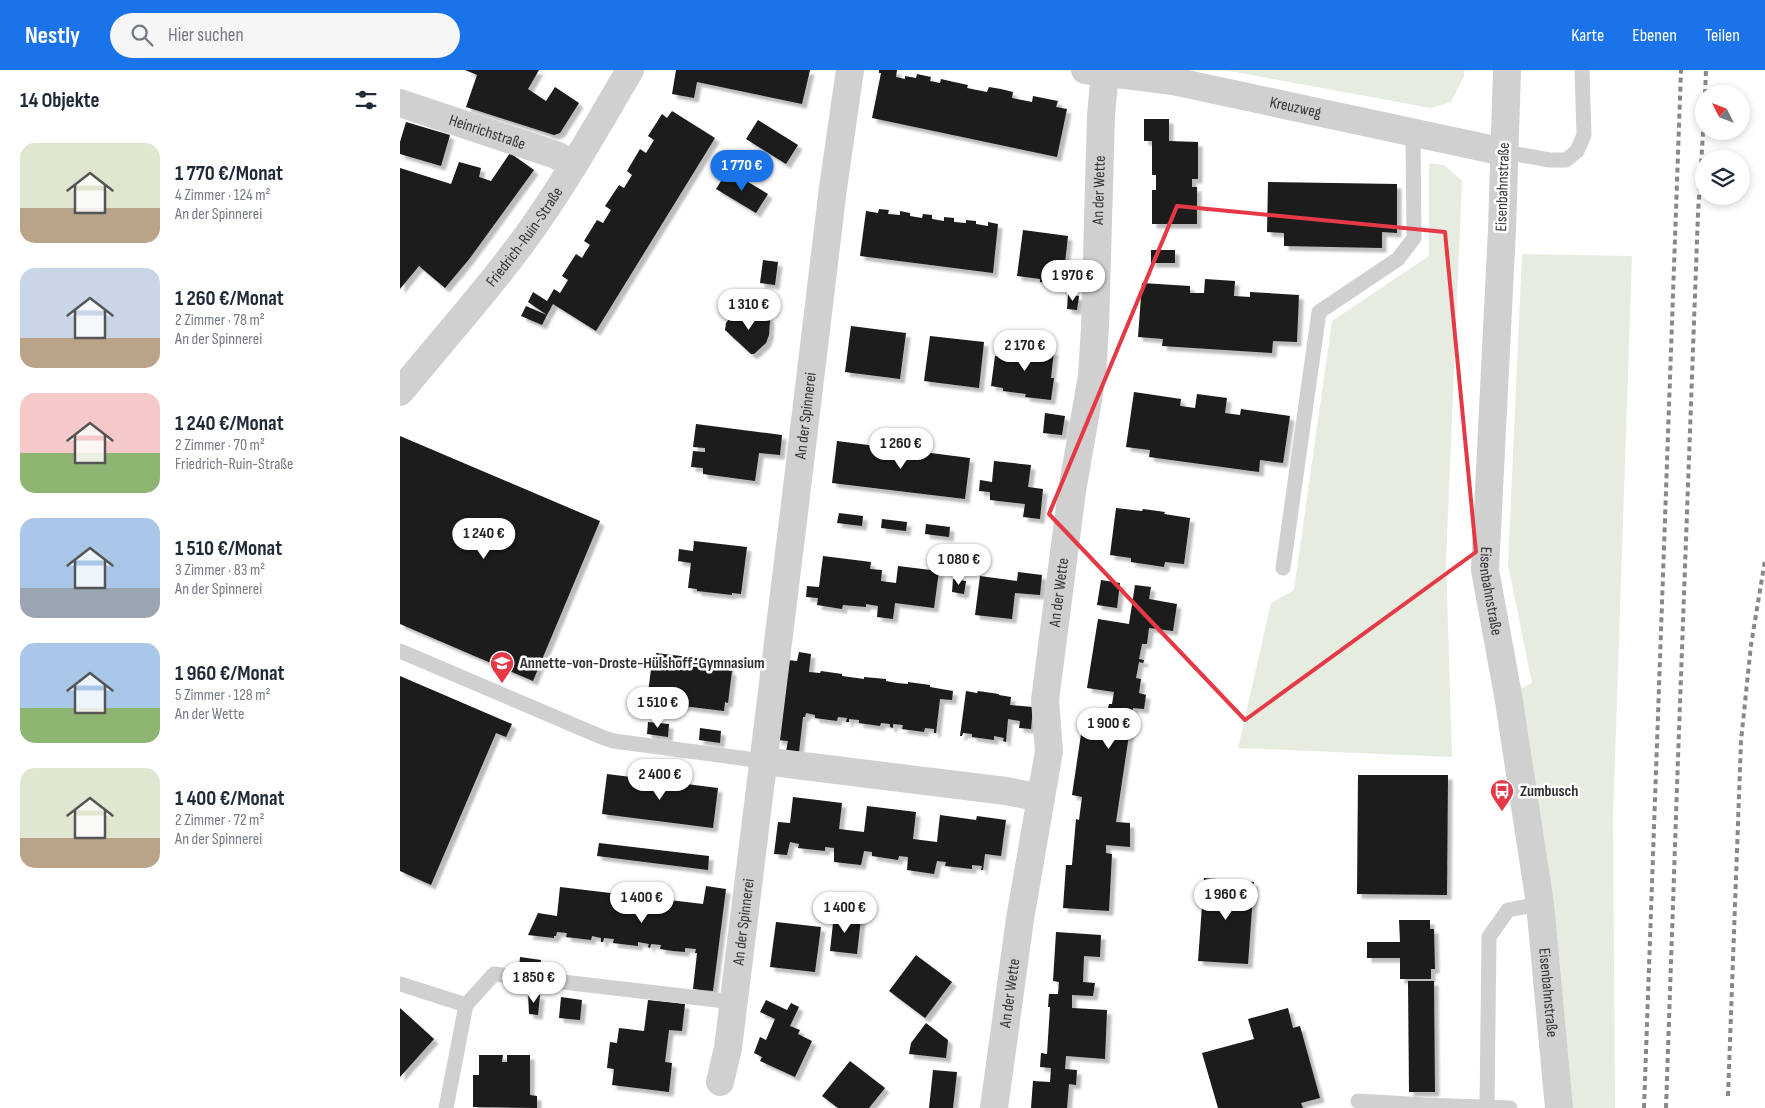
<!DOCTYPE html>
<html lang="de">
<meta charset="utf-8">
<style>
body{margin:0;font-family:"Sofia Sans Condensed",sans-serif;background:#f6f6f7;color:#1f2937;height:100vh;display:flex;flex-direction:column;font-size:19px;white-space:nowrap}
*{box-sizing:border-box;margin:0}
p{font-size:16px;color:#747a83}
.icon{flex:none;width:28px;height:28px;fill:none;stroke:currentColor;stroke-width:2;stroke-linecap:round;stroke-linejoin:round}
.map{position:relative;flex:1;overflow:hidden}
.details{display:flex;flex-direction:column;background:#fff;width:400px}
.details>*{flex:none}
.needle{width:32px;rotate:312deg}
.fabs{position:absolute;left:1295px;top:15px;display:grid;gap:10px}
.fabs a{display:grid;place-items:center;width:55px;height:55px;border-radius:50%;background:#fff;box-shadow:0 2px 8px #0003;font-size:25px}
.price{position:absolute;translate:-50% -42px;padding:0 11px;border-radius:18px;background:#fff;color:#222;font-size:16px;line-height:32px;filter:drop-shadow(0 1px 2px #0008)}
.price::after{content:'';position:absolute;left:50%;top:30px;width:15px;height:11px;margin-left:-8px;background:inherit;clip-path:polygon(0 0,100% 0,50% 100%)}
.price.active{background:#1a73e8;color:#fff}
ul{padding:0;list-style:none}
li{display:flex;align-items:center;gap:15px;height:125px;padding:0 20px}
li span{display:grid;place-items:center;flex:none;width:140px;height:100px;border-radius:15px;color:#555}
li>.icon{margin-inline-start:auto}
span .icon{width:60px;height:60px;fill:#fffc;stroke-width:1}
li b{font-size:21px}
h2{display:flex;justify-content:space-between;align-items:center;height:60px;padding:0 20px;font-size:21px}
header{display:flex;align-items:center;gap:30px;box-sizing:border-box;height:70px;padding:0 25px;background:#1a73e8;color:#fff}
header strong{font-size:24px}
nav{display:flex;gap:28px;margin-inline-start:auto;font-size:18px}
.search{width:350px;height:45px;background:#f6f6f7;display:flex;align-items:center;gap:12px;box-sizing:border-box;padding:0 18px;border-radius:28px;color:#747a83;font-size:19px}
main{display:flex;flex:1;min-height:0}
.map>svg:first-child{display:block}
</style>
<header>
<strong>Nestly</strong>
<div class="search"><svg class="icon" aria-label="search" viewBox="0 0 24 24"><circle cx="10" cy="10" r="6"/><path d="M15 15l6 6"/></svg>Hier suchen</div>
<nav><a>Karte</a><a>Ebenen</a><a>Teilen</a></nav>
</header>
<main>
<section class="details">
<h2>14 Objekte<svg class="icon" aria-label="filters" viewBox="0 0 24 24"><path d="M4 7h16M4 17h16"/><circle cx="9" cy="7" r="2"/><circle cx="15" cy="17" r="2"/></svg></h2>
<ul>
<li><span style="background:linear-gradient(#dfe7d0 65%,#b9a48a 0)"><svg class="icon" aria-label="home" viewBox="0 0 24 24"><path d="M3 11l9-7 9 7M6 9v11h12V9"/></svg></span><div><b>1 770 €/Monat</b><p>4 Zimmer · 124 m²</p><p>An der Spinnerei</p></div></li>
<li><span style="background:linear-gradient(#c9d6e8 70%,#b9a48a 0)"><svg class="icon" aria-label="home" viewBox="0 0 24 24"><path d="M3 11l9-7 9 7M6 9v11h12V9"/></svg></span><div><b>1 260 €/Monat</b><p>2 Zimmer · 78 m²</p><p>An der Spinnerei</p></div></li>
<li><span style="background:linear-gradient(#f6c9c9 60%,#8fb573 0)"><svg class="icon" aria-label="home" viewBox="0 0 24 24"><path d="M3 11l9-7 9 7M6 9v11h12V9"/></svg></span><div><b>1 240 €/Monat</b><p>2 Zimmer · 70 m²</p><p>Friedrich-Ruin-Straße</p></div></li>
<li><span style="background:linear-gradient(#a9c7e8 70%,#9aa5b1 0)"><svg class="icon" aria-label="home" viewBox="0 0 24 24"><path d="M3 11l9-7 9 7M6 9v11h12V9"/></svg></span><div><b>1 510 €/Monat</b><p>3 Zimmer · 83 m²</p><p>An der Spinnerei</p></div></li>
<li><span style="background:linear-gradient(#a9c7e8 65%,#8fb573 0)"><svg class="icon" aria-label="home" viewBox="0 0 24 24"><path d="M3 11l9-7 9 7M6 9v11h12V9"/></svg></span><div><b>1 960 €/Monat</b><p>5 Zimmer · 128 m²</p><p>An der Wette</p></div></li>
<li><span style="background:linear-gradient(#dfe7d0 70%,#b9a48a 0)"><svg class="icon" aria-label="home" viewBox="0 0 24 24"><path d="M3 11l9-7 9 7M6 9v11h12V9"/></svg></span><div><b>1 400 €/Monat</b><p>2 Zimmer · 72 m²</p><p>An der Spinnerei</p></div></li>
</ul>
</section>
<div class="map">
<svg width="1365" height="1038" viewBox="0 0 1365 1038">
<defs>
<filter id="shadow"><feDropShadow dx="4.5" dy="4.5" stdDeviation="1" flood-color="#0004"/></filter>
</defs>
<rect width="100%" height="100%" fill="#fff"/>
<!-- green -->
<path fill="#e6ecdf" d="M824 0H1064V6L1051 32 1031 38Z
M1029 93 1044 95 1062 111 1046 490 1052 687 838 678 871 533 894 520 932 251 1029 186Z
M1122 184 1232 186 1213 747 1215 1038H1159L1108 625 1132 613 1108 495Z"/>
<!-- building -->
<path fill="#1a1a1a" filter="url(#shadow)" d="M65 0H139L128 19 146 31 155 17 179 33 160 63 154 65 66 37 77 5Z
M276 0H410L402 34 297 12 294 28 272 24Z
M479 0H497L496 7 505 9V6L516 8 517 4 531 7 530 11 540 13 541 9 554 12 568 15 567 18 587 22 589 17 601 19 613 22 612 28 632 32 633 26 658 31 656 37 667 39 657 87 472 48 481 3H479Z
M272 41 315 68 196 261 153 234 147 245 128 232 133 222 147 231 154 219 160 223 168 210 162 206 176 184 182 188 186 181 190 175 184 171 197 150 203 153 211 140 205 136 219 115 224 118 232 105 227 101 240 79 246 83 254 70 248 66 262 44 267 48Z
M744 49H769V71L798 72V109H792V117H797V154H752V120H756V105H752V71H744Z
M358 50 398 75 386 94 346 69Z
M6 52 50 65 41 96 0 84V72Z
M110 83 134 100 70 188 45 218 19 196 0 219V98L51 114 59 92 81 98 79 107 91 111Z
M328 100 368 124 356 143 316 119Z
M868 112 997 114V163L982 162V178L884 176V163L867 162Z
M479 139 489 140 488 144 500 145V141L510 143V146L522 148 523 144 532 145V149L544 151V147L554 148V152L566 153V150L576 151V154L588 156V152L598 154 593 203 460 186 466 141 478 143Z
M623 160 668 166 665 193H668L666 215 640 212V209L617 206Z
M751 180H775V193H751Z
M363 190 378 192 375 215 360 213Z
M805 209 835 211 834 226 850 227V222L899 225 897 272 873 271 872 283 762 276 763 269 738 267 742 213 790 216V223H804Z
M668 224 679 226 677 240 667 239Z
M126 236 147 245 142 255 121 246Z
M332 245 368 246 370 251 369 265 366 273 354 284H351L325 260 326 253Z
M451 256 506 263 500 309 445 302Z
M530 266 584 272 579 318 524 311Z
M608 275 654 281 651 308H654L651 330 625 327 626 324 603 321V318L591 316 595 286 607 288Z
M734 322 781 329 780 336 795 338 797 324 827 328 825 343 840 345 841 339 890 346 883 393 860 390 859 402 749 387 750 380 726 377Z
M645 343 665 346 662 365 643 363Z
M296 354 382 365 380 385 359 383 355 411 303 404V398L291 397 293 381 305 382V378L293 377Z
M0 366 200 451 133 611 0 554Z
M437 371 570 388 565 429 432 413Z
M594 391 631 395 628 417 643 419 640 449 623 447 625 434 590 430V422L579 421 580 410 592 412Z
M716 438 742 441 743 439 758 441 765 442 764 444 790 448 784 494 765 492 764 497 731 492V488L710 485Z
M439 443 463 446 462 456 437 453Z
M482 449 507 452 506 461 481 458Z
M526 454 550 457 549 467 525 464Z
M294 471 347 477 341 524 332 523V525L297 521V519L288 518 291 493 278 491 279 479 293 481Z
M423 486 471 492 470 499 482 500 481 511 496 513 498 496 539 501 534 538 495 533 493 549 477 547 478 536 466 534V537L443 535 442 539 417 535 418 528 406 527 407 516 419 517Z
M618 502 642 505 640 525 615 523 612 549 575 545 580 506 617 511Z
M553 509 566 511 564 524 552 522Z
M701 510 720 513 717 538 697 535Z
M735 515 751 517 749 529 777 534 773 561 749 558 747 574H742L739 589 744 590V591L743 593 739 592 736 608 741 609 739 623 746 625 744 639 733 638 716 752 730 753V777L706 775V783L712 784 709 841 663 838 666 795H672L676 749 679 750 682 727 672 725 684 644 706 647 709 634H712L714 622 687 618 698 549 729 554Z
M399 582 411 584 409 602 420 603 421 601 442 604V606L464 609V607L486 609V611L497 613 508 614V612L530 615V617L553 621 552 630 540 629 536 663H534V659L525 658 524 662 502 659 503 655 493 654V658L490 657V654L481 653 480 656 459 653V650L449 649V652H446L447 648 438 647 437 651 415 648V645L406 643 405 647H403L399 682 386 681 388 671 377 670 387 590 397 591Z
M256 583 330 592 329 601H332L328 633 325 632 324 641 250 632 251 623H248L252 591 255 592Z
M0 606 112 654 106 667 96 663 31 815 0 801Z
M566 621 577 623 578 621 599 624V625L611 627 610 635 633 637 631 659 619 658 620 651 608 649 606 672 603 671 604 668 594 666V670L572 667V664L563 663 562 666H560Z
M248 652 269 654 268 667 247 664Z
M300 658 321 661 320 673 299 670Z
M207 704 318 718 313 758 202 744Z
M958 705H1048L1047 825 957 824Z
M393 727 442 733 439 759 464 762 467 736 516 742 513 769 537 772 540 745 576 750 577 746 606 750 601 786 585 784 583 800H581L582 796 572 795V799L545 796 546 792 537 791 534 804 507 800 508 787 499 786 498 790 472 786V782L464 781 461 795 434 792V778L425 777V781L398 778 399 774 390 772 387 785 374 784 378 752 390 753Z
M199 773 309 786 308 800 197 786Z
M804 808 854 812 848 894 798 891Z
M306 816 326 819 313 921 293 919 297 883H295L296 879 285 878V882L273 881 260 879 261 875 251 874 250 878 248 877 249 874 238 872V876L213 873 214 869 204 868 203 872H201V868L192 866 191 870 166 867 167 863 157 862 156 866H154V868L128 865 138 843 157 846 160 817 303 834Z
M434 844 461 848 457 884 430 881Z
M999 850H1030V859H1034L1035 899H1031V909H1000V888H967V872H1000Z
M376 852 421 857 415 902 370 897Z
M656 862 701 865 700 887 684 886 683 912 695 913 693 926 672 925V938L707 940 705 989 666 986 665 999 677 1000 676 1015 669 1014 667 1038H631L633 1011 650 1012 651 998 640 997 641 983 647 984 650 937H648L649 924H658L659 912 653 911Z
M516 885 552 912 525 948 489 921Z
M120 887 141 890 140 901 119 899Z
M1008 911H1034L1035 1022H1009Z
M128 923 140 925 138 945 129 944Z
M161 927 182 930 180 950 159 948Z
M248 930 285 934 282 961 269 960 265 992 272 993 269 1022 212 1015 214 999 207 998 210 972 217 973 219 958 244 961Z
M366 930 387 940 391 933 399 937 390 956 400 960 398 964 412 971 395 1007 360 991 362 987 354 983 360 967 366 970 375 949 360 942Z
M0 938 34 969 0 1007Z
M888 938 893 958 900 956 920 1028 901 1033 903 1038H818L802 983 854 969 848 949Z
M526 953 548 970 546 988 509 984 511 973Z
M79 985H103L102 992H107V985H130V1025L137 1026V1038L73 1037V1005H79Z
M450 991 485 1018 469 1038H438L422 1026Z
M533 1000 557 1002 553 1038H529Z"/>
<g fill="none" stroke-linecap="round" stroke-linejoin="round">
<!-- service -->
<path stroke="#d0d0d0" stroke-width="15" d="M1104 82 1150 90H1166L1177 81 1184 65 1182 0
M883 498 919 242 998 189 1014 168 1013 63
M0 581 204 668 214 671 363 691
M0 914 66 935
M66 935 94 904 334 932
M958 1031 1025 1035 1110 1038
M1087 1037 1089 867 1108 840 1140 834
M46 1038 66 935"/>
<!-- minor -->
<g stroke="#d0d0d0" stroke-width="28">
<path id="s1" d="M685 0 773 11 1104 82"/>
<path id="s2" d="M0 33 156 85 174 95"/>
<path id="s3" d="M0 322C45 267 93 214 134 156 169 106 199 53 230 0"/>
<path d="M363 691 606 721 641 728"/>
<path id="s4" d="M320 1012 328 978 392 459 433 118 450 0"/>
<path id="s5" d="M594 1038 620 849 649 681 645 630 672 421 692 306 695 257 701 45 705 3"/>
</g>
<!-- tertiary -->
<path stroke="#d0d0d0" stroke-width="28" id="s6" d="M1107 0 1102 159 1085 500 1108 625 1140 834 1159 1038"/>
<!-- rail -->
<path stroke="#888" stroke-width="4" stroke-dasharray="5 4" stroke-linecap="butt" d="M1305 24 1306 0
M1328 1026 1341 671 1351 575 1365 490
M1244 1038 1281 0
M1266 1038 1278 688 1298 143 1304 47"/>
</g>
<!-- marked area -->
<path fill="none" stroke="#e63946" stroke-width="4" stroke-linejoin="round" d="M777 136 1045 162 1076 482 845 650 649 444Z"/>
<!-- icons -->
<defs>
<g id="school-pin" transform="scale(1.25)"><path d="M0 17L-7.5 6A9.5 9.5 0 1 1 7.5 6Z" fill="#e63946" stroke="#fff"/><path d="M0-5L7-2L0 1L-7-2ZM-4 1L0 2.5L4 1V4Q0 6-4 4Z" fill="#fff"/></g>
<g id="bus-pin" transform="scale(1.25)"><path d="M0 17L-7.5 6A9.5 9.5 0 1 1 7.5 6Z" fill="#e63946" stroke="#fff"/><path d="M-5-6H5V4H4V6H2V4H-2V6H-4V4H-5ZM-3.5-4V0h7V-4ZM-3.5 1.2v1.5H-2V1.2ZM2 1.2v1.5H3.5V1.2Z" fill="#fff"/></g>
</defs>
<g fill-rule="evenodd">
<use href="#school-pin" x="102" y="593"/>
<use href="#bus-pin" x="1102" y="721"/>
</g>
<g text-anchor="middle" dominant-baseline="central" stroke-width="5" stroke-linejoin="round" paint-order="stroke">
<!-- street labels -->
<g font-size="16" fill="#333" stroke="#fff">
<text stroke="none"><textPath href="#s1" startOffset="214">Kreuzweg</textPath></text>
<text stroke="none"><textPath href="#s2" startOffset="92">Heinrichstraße</textPath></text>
<text transform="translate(1103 117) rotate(-88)">Eisenbahnstraße</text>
<text stroke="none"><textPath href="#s5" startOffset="926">An der Wette</textPath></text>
<text stroke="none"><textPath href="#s3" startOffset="199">Friedrich-Ruin-Straße</textPath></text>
<text stroke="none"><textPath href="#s4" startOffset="672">An der Spinnerei</textPath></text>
<text stroke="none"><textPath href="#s6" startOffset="522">Eisenbahnstraße</textPath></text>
<text stroke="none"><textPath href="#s5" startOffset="521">An der Wette</textPath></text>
<text stroke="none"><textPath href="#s4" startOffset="162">An der Spinnerei</textPath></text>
<text stroke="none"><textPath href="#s6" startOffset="928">Eisenbahnstraße</textPath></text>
<text stroke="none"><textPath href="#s5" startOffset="116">An der Wette</textPath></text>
</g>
<!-- poi labels -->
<g font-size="16" font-weight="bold" fill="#333" stroke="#fff" text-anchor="start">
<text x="120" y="593">Annette-von-Droste-Hülshoff-Gymnasium</text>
<text x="1120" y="721">Zumbusch</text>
</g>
</g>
</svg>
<div class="fabs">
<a><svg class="needle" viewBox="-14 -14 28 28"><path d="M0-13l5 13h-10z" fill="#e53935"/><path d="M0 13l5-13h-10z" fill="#747a83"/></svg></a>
<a><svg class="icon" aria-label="layers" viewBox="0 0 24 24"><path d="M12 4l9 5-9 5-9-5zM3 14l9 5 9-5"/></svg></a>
</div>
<b class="price active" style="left:342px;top:122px">1 770 €</b>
<b class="price" style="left:673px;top:232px">1 970 €</b>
<b class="price" style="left:349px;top:261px">1 310 €</b>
<b class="price" style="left:625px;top:302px">2 170 €</b>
<b class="price" style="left:501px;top:400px">1 260 €</b>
<b class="price" style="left:84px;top:490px">1 240 €</b>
<b class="price" style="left:559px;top:516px">1 080 €</b>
<b class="price" style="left:258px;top:659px">1 510 €</b>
<b class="price" style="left:709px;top:680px">1 900 €</b>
<b class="price" style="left:260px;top:731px">2 400 €</b>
<b class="price" style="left:826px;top:851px">1 960 €</b>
<b class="price" style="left:242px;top:854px">1 400 €</b>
<b class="price" style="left:445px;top:864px">1 400 €</b>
<b class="price" style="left:134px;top:934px">1 850 €</b>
</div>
</main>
